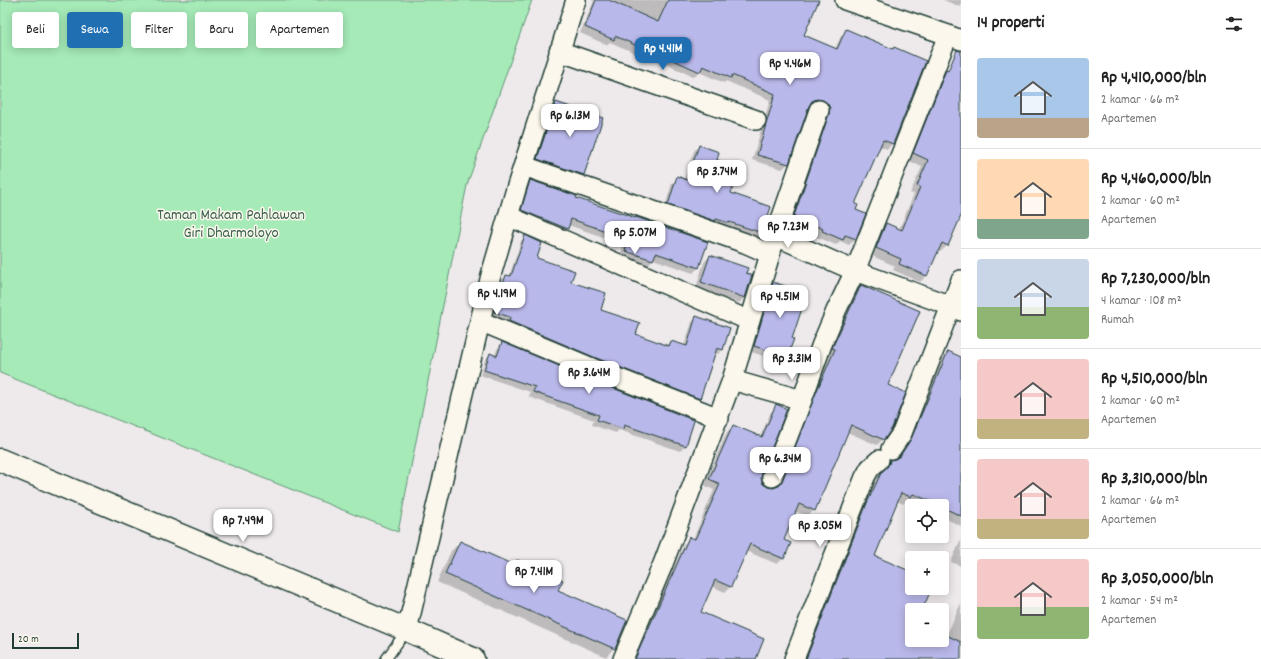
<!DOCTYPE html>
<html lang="id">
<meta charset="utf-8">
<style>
body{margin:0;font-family:Dekko,sans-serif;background:#f6f6f6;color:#222;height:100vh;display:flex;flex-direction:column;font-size:15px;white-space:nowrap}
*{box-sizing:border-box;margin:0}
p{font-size:13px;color:#767676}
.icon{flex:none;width:22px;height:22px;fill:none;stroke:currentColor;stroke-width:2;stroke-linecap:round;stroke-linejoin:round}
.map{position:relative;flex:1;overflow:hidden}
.side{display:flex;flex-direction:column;background:#fff;width:300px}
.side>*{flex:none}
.hud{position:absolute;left:12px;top:12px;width:380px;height:36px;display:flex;gap:8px}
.fabs{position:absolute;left:905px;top:499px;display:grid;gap:8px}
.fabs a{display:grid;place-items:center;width:44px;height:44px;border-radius:4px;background:#fff;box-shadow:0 2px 10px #0003;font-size:20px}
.scale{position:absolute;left:12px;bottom:10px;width:67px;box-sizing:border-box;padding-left:4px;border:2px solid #1f3d34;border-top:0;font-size:11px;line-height:14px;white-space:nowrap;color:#1f3d34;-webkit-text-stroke:3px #fbf7ec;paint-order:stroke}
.price{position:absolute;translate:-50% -34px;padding:0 9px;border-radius:8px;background:#fff;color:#222;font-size:13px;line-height:26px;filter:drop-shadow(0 1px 2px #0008)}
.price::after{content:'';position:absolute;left:50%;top:24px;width:12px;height:9px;margin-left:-6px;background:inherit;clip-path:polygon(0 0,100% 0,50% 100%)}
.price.active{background:#1f6fb2;color:#fff}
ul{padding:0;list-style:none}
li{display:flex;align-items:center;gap:12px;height:100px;padding:0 16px}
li+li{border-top:1px solid #e0e0e0}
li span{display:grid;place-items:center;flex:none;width:112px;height:80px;border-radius:4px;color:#555}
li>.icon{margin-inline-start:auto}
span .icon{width:48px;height:48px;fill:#fffc;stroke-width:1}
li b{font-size:17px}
h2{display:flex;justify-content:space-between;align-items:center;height:48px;padding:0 16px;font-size:17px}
.chip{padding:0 14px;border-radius:4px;background:#fff;box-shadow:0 2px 10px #0003;font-size:14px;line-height:36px}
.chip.active{background:#1f6fb2;color:#fff}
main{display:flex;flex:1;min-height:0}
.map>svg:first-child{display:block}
</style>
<main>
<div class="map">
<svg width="961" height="659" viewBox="0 0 961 659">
<rect width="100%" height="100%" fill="#eeeaec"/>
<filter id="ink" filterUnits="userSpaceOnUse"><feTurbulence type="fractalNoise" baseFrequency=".025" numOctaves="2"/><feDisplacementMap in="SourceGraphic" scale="8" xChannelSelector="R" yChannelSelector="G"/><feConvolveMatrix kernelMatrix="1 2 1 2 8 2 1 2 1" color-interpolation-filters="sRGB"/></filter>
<g filter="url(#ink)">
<!-- green -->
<path fill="#a5eab7" stroke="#629476" d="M0 0H532L467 185 398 532 0 373Z"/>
<!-- shadow -->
<path fill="#0003" d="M591 0H814L803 35 835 49 841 36 847 30 892 144 887 149 879 146 854 204V210L864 215 855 239 849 245 840 241 836 245 817 237 818 235 789 222 816 105 808 106 788 164 782 169 752 160 770 100 726 81 724 83 699 72 694 77 637 51 635 53 610 42 607 45 580 33 594 1Z
M943 0H961V7Z
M950 68 961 73V212L947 246 940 252 937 251 927 275 920 282 893 270 895 266 870 255 879 231 886 224 899 229 914 194 910 193 922 167 907 160 940 78Z
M557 103 602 119 583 175 578 180 533 164 552 108Z
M699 146 730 194 761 232 756 238 664 210 672 183 678 178 684 180 694 151Z
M531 181 575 198 698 268 693 273 653 259 647 266 620 256 624 244 568 225 567 229 561 234 516 215 525 187Z
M525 237 536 259 570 282 600 310 635 335 667 346 671 342 684 346 692 322 697 318 722 350 718 354 715 353 699 398 695 403 490 316 502 280 506 276 509 277 521 241Z
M710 256 745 273V297L739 303 696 288 704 262Z
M773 283 787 357 781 362 749 351 768 289Z
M861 286 887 386 883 439 877 445 847 432 814 510 808 516 795 511 782 540 789 544 783 559 777 564 746 551 731 586 725 592 711 586 700 612 755 659H632L684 544 690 538 693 539 714 490 704 485 727 432 733 426 760 437 771 412 777 406 760 478 762 484 767 488 773 489 777 488 810 402 830 355 827 354 855 292Z
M502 343 693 421 685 446 680 451 619 430 616 433 592 425 594 420 529 397 530 392 480 375 485 360 490 354 495 356 497 349Z
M948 352 961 358V526L942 517V506H916L906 501 903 504 897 501 873 556 912 573V588H931L921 610H912V640H942V634L946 636 961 603V659H802L861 511 874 481 882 472 883 468 890 461 895 460 904 447 941 360Z
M961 539V566L951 562Z
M460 542 512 566 517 561 557 591 614 648 606 657 437 582 451 551Z"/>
<!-- building -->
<path fill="#b9b8ea" stroke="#1f3d34" d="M596 0H609L658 22 668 0H819L804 35 837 49 846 29 893 49 894 47 926 61 893 144 883 140 855 204 858 205 856 210 866 214 856 239 845 235 843 240 822 231 823 229 794 216 829 114 830 108 827 103 822 100 817 99 812 101 809 106 789 164 757 155 775 94 732 75 731 78 703 66 700 72 643 46 642 48 615 36 614 40 585 27Z
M957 50 961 51V216L948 246 942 243 927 276 899 264 901 259 876 248 886 223 902 230 920 187 917 186 928 160 913 153 946 70 948 71Z
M556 102 603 118 584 175 537 159Z
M699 145 719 152 717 160 740 168 731 193 771 207 762 233 729 222V223L716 219 715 221 668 205 677 176 687 180Z
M530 180 577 196 576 198 636 218V217L708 242 699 268 656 253 653 260 625 251 629 239 571 219 568 229 521 210Z
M525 235 542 243 537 258 575 271 571 282 606 293 601 310 640 323 636 334 669 346 671 341 687 346 696 316 730 328 723 350 717 348 700 399 596 358 509 321 510 317 494 312 506 275 511 276Z
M710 255 748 268 746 273 752 275 745 298 701 282Z
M773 282 807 293 792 339H794L787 357 754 346Z
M861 285 920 311 888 385 906 393 892 428 884 440 851 425 815 511 799 504 784 540 791 543 784 559 750 544 731 587 715 580 701 612 764 639 756 659H635L689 537 695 539 720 484 709 479 733 425 762 437 776 404 787 409 762 473 761 478 763 484 768 487 773 488 779 486 782 481 815 395 835 349 832 348Z
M502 342 588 378 693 420 694 421 686 446 624 425 623 429 597 420 599 415 533 392 535 387 484 370 490 353 497 356Z
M948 351 961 357V516L942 507V506L913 494 911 497 901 493 875 556 912 572V588H932L922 610H912V640H942V633L961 642V659H806L867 503 881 473 889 464 890 460 895 459 900 456 911 439Z
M460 541 514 565 517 560 563 580 558 590 627 620 615 649 445 574Z"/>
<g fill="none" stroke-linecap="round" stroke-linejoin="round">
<!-- lane casing -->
<g stroke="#1f3d34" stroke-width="12">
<path id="lane" d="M386 659 407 630"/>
</g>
<!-- street casing -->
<g stroke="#1f3d34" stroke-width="22">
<path id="street" d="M845 0 948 35 961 40
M559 51 756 120
M524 166 745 243 770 254
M508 216 750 321
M776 236 855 271 951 306 961 311
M480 321 592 368 719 418
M732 380 778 228 819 110
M891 449 902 433 961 280
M772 477 802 400
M407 630 491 275 516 189 576 0
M623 659 663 564 732 380 802 400 822 344 836 311 855 271 948 35
M794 659 865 477 870 468 879 460"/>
</g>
<!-- secondary casing -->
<g stroke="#1f3d34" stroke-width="25">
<path id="secondary" d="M0 460 407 630 473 659"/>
</g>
<!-- lane -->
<use href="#lane" stroke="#fbf7ec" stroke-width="9"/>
<!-- street -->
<use href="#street" stroke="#fbf7ec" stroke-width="19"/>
<!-- secondary -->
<use href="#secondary" stroke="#fbf7ec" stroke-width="22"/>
</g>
</g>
<g text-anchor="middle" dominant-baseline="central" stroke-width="3" stroke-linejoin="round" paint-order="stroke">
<!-- park labels -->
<g font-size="16" fill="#3a604e" stroke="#fbf7ec">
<text x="231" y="215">Taman Makam Pahlawan<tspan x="231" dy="18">Giri Dharmoloyo</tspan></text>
</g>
</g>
</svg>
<div class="fabs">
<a><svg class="icon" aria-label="locate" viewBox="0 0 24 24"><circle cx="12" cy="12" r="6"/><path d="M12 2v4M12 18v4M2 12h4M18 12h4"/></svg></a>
<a>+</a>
<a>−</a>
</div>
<div class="scale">20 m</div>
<b class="price active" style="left:663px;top:71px">Rp 4.41M</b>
<b class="price" style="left:790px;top:86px">Rp 4.46M</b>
<b class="price" style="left:570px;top:138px">Rp 6.13M</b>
<b class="price" style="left:717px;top:194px">Rp 3.74M</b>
<b class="price" style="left:788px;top:249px">Rp 7.23M</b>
<b class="price" style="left:635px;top:255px">Rp 5.07M</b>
<b class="price" style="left:497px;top:316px">Rp 4.19M</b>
<b class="price" style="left:780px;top:319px">Rp 4.51M</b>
<b class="price" style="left:792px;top:381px">Rp 3.31M</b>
<b class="price" style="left:589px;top:395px">Rp 3.64M</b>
<b class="price" style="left:780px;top:481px">Rp 6.34M</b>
<b class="price" style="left:243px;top:543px">Rp 7.49M</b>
<b class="price" style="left:820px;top:548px">Rp 3.05M</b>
<b class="price" style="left:534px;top:594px">Rp 7.41M</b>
<div class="hud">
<a class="chip">Beli</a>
<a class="chip active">Sewa</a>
<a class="chip">Filter</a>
<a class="chip">Baru</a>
<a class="chip">Apartemen</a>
</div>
</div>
<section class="side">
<h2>14 properti<svg class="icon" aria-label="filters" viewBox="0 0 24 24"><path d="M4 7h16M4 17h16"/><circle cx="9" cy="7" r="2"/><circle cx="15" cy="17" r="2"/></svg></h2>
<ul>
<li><span style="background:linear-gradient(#a9c7e8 75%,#b9a48a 0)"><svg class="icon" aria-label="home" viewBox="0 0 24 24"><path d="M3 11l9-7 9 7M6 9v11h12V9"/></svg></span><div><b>Rp 4,410,000/bln</b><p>2 kamar · 66 m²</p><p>Apartemen</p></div></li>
<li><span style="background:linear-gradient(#ffd9b3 75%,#7fa58c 0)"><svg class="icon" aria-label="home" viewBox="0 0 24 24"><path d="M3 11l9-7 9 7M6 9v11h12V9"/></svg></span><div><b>Rp 4,460,000/bln</b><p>2 kamar · 60 m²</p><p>Apartemen</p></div></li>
<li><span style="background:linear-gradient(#c9d6e8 60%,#8fb573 0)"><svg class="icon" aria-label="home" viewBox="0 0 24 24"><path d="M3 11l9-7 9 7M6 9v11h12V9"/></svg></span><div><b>Rp 7,230,000/bln</b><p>4 kamar · 108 m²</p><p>Rumah</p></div></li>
<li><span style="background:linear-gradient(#f6c9c9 75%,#c2b280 0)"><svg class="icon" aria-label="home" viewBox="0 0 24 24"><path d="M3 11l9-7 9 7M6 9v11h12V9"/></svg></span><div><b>Rp 4,510,000/bln</b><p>2 kamar · 60 m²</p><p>Apartemen</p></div></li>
<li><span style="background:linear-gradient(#f6c9c9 75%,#c2b280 0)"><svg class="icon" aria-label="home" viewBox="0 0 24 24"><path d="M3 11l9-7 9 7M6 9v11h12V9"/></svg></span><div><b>Rp 3,310,000/bln</b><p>2 kamar · 66 m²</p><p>Apartemen</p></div></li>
<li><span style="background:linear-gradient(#f6c9c9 60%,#8fb573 0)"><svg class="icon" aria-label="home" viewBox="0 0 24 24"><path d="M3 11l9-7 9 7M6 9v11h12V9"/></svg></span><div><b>Rp 3,050,000/bln</b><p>2 kamar · 54 m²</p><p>Apartemen</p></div></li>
</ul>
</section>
</main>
